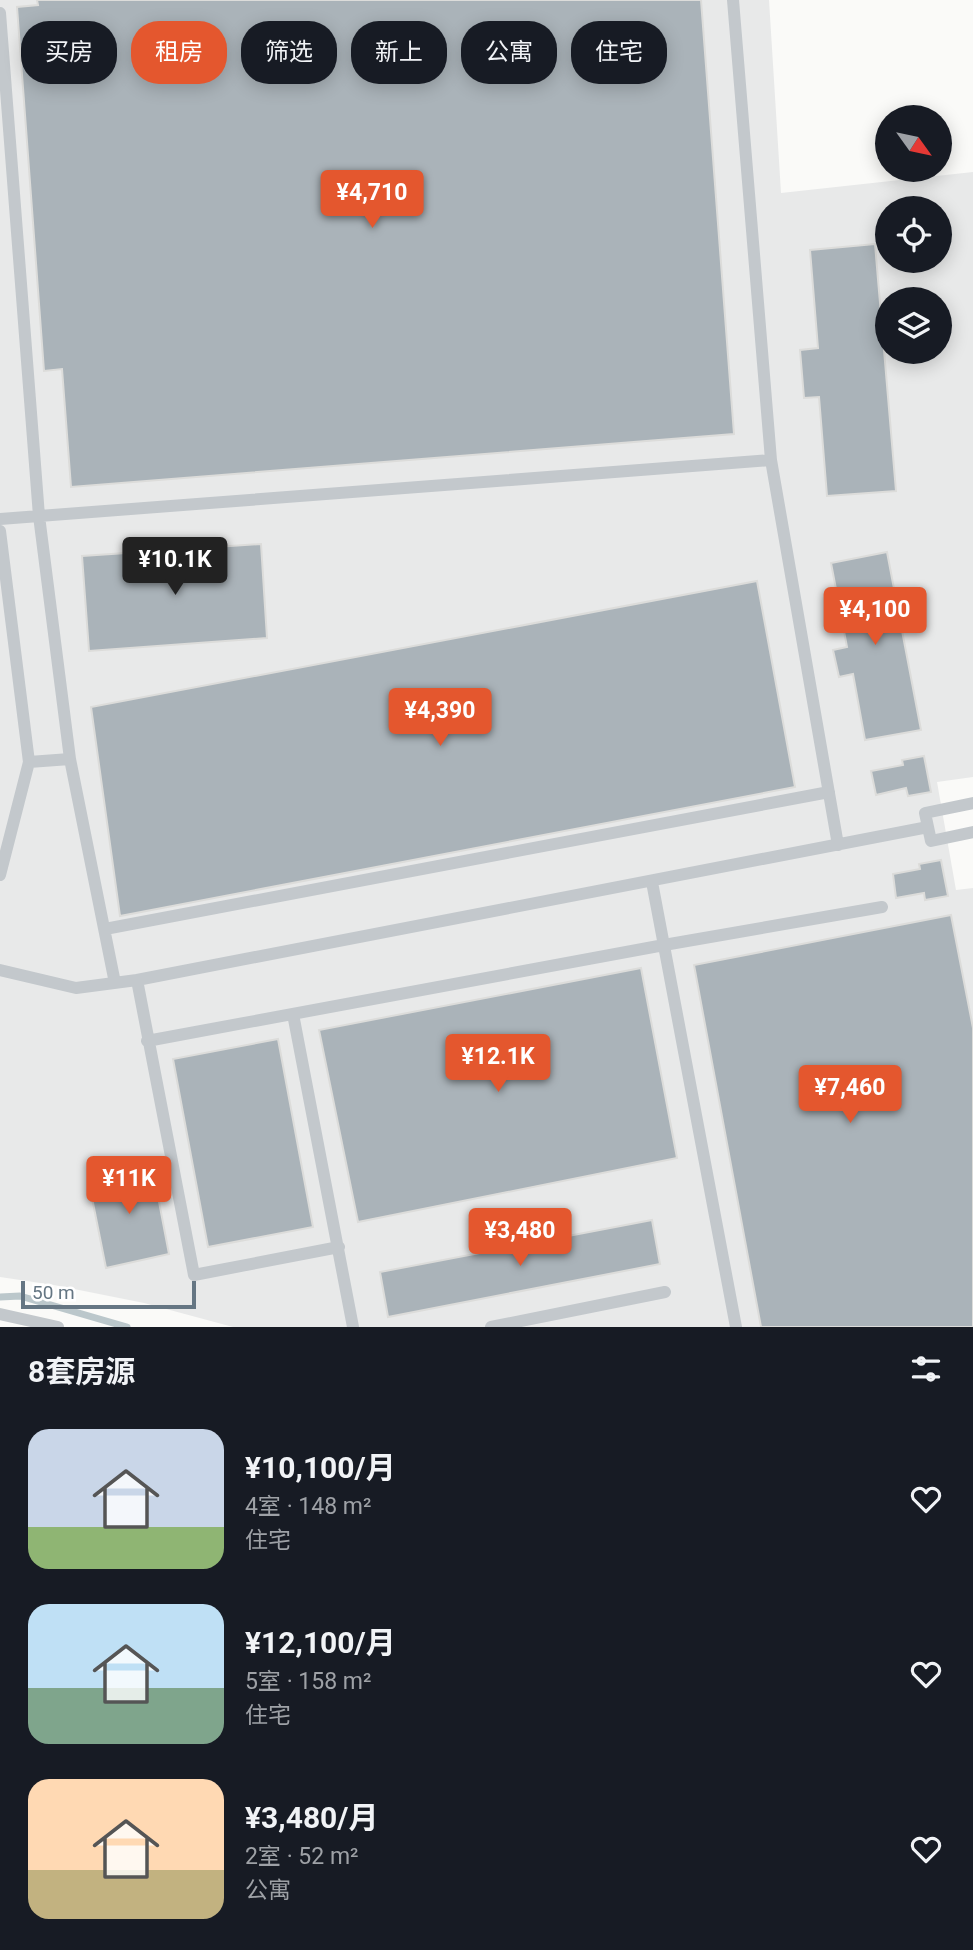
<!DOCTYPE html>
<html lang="zh">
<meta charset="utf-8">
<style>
body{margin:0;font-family:Roboto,"Noto Sans SC",sans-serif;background:#242831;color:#f1f3f6;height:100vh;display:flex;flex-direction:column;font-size:26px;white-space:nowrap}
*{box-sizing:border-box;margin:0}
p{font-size:23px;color:#9ea1a6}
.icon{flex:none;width:38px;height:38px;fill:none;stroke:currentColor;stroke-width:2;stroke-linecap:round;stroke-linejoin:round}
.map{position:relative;height:1327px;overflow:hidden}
.drawer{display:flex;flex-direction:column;background:#171b24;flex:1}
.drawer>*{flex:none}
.banner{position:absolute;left:21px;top:21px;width:931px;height:63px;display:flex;gap:14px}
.needle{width:46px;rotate:123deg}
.fabs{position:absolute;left:875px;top:105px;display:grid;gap:14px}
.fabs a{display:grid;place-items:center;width:77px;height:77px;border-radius:50%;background:#171b24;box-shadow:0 4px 18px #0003;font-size:35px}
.scale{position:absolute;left:21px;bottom:18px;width:175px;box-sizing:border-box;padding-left:7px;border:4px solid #657683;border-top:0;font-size:19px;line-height:24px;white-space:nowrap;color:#657683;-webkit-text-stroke:5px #fff;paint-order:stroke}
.price{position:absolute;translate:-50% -60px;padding:0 16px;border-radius:7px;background:#e4572e;color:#fff;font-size:23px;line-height:46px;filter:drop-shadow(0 2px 4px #0008)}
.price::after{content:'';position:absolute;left:50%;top:42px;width:21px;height:16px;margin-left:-10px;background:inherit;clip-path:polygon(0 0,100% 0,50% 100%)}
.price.on{background:#222;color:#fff}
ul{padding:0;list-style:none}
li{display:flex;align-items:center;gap:21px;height:175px;padding:0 28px}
li span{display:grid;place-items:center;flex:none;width:196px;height:140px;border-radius:21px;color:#555}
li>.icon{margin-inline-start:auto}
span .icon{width:84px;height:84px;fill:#fffc;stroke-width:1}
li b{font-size:30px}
h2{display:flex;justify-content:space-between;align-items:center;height:84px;padding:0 28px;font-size:30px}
.pill{padding:0 24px;border-radius:28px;background:#171b24;box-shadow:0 4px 18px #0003;font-size:24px;line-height:63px}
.pill.on{background:#e4572e;color:#fff}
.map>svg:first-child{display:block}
</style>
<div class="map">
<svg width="973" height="1327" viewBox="0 0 973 1327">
<rect width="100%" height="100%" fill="#fafaf8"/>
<!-- built -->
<path fill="#e8e9e9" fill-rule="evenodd" d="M0 0H769L781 193 973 172V777L937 782 956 890 973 888V1327H233L144 1303 54 1285 0 1277ZM887 208H940V261H887ZM887 299H940V352H887Z"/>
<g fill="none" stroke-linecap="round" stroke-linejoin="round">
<!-- stream -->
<path stroke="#bbc7cb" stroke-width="7" d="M0 1297 20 1296 127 1327"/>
</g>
<!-- building -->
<path fill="#aab3b9" stroke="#dcdcda" stroke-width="2" d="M37 0H701L734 434 71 487 62 369 44 371 17 7 38 5Z
M875 244 896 491 827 496 819 397 804 398 800 350 818 348 810 250Z
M261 544 267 638 89 651 82 556Z
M887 552 921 730 865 740 853 674 839 677 833 650 847 647 831 563Z
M757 581 795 787 120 916 91 707Z
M924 756 931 792 908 796 906 788 876 795 871 771 903 765 902 760Z
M941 860 948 896 925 900 924 893 896 898 893 874 920 869 919 864Z
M951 915 973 1028V1327H761L694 965Z
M641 968 677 1158 358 1222 319 1030Z
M278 1039 313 1227 208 1247 173 1059Z
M152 1165 169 1254 106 1268 88 1178Z
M652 1220 660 1264 388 1317 380 1272Z"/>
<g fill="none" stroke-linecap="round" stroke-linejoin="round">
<!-- lane -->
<path stroke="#c3c8cc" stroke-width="12" d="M733 0 771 460 838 845
M0 13 39 516 70 759 115 983
M0 519 771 460
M0 531 29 762
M973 803 925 813 931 841 973 832
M0 875 29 762 70 759
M652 882 736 1327
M105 929 829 792
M0 970 76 988 137 980 928 827
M137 980 194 1275 339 1247
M293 1014 353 1327
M147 1041 664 945 882 907
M0 1314 58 1327
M491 1327 665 1292"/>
</g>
</svg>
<div class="fabs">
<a><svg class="needle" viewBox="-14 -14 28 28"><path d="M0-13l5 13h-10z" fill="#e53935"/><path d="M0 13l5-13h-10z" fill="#9ea1a6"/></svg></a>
<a><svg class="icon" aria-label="locate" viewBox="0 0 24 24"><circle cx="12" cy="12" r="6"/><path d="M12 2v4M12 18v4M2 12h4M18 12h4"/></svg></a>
<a><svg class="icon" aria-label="layers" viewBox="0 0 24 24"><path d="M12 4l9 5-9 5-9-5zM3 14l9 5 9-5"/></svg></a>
</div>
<div class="scale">50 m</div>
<b class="price" style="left:372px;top:230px">¥4,710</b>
<b class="price on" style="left:175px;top:597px">¥10.1K</b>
<b class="price" style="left:875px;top:647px">¥4,100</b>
<b class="price" style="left:440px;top:748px">¥4,390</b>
<b class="price" style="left:498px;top:1094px">¥12.1K</b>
<b class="price" style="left:850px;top:1125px">¥7,460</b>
<b class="price" style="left:129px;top:1216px">¥11K</b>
<b class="price" style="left:520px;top:1268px">¥3,480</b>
<div class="banner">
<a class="pill">买房</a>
<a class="pill on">租房</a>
<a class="pill">筛选</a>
<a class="pill">新上</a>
<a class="pill">公寓</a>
<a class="pill">住宅</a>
</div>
</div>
<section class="drawer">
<h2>8套房源<svg class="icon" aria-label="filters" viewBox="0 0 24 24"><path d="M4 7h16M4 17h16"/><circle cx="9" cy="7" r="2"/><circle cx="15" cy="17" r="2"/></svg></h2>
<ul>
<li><span style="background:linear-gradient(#c9d6e8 70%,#8fb573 0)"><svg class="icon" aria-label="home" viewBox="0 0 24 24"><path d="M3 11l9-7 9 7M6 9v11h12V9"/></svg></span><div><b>¥10,100/月</b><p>4室 · 148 m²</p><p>住宅</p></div><svg class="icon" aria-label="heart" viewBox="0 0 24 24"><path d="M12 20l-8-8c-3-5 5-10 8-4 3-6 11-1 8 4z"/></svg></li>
<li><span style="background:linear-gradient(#bfe0f5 60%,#7fa58c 0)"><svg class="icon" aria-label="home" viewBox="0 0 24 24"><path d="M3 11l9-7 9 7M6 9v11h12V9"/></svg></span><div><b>¥12,100/月</b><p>5室 · 158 m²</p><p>住宅</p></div><svg class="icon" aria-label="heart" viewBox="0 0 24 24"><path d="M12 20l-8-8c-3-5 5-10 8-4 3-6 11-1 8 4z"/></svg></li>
<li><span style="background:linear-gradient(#ffd9b3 65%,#c2b280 0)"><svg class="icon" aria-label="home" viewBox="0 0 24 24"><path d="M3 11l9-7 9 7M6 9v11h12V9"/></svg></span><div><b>¥3,480/月</b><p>2室 · 52 m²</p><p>公寓</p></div><svg class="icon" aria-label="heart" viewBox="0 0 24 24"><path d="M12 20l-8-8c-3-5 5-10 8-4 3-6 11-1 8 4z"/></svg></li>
</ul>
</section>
